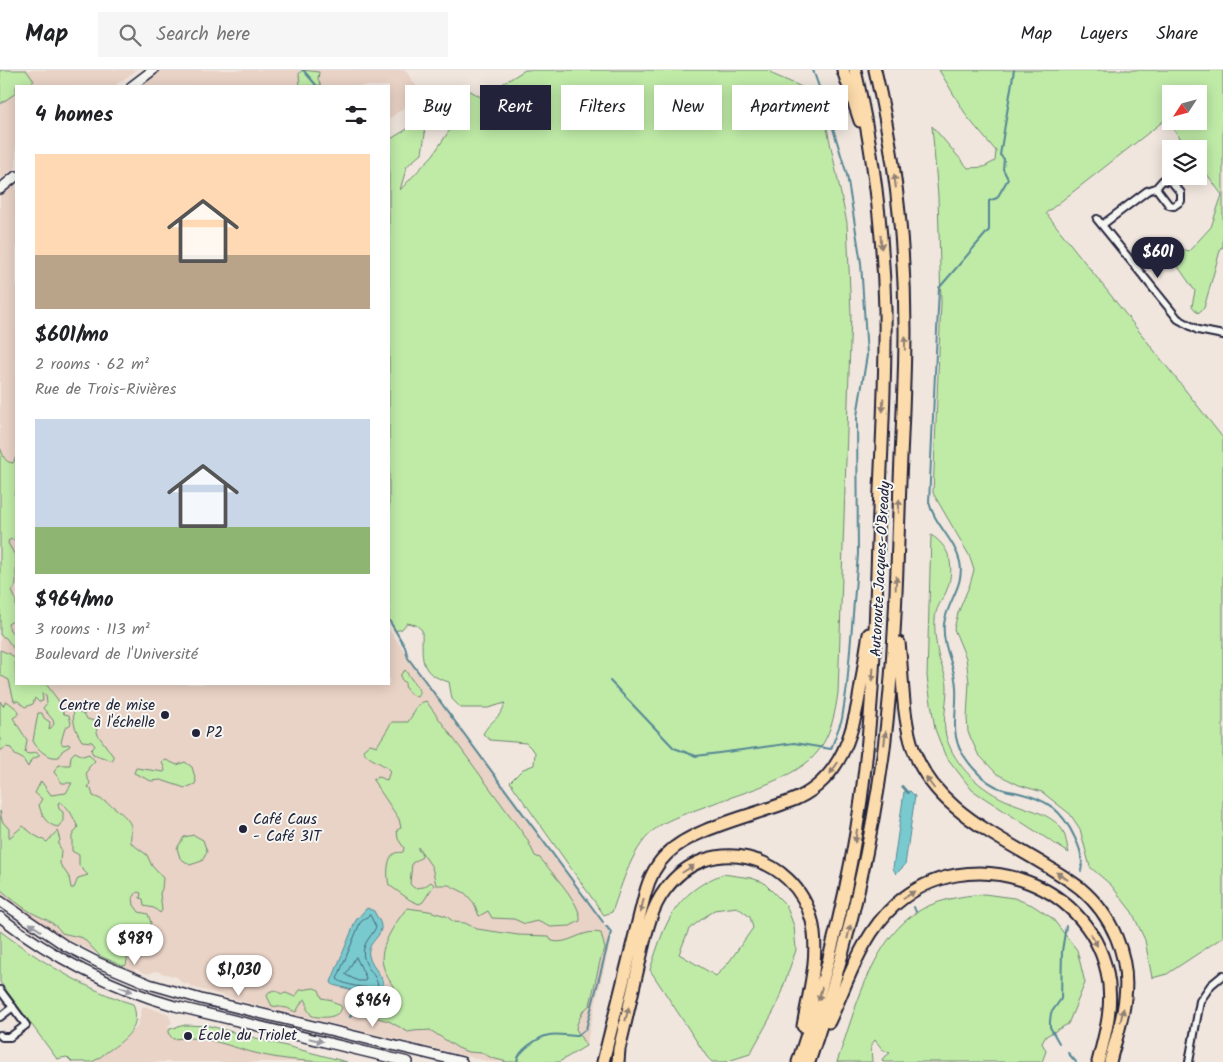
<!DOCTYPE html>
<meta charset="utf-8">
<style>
body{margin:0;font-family:Kalam,sans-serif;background:#f6f6f6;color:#202124;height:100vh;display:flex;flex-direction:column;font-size:19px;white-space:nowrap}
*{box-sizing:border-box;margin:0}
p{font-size:16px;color:#757577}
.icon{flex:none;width:28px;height:28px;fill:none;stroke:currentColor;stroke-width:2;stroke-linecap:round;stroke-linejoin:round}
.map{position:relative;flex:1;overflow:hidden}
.side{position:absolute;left:15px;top:15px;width:375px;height:600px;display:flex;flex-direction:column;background:#fff;border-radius:0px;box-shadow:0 2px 12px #0003}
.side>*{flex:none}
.top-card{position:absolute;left:405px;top:15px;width:475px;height:45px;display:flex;gap:10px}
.needle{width:32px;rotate:234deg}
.buttons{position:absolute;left:1162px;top:15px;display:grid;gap:10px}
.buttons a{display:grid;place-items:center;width:45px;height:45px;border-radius:0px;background:#fff;box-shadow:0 2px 12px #0003;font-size:25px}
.price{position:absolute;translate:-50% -42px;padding:0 11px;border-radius:18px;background:#fff;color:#222;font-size:16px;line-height:32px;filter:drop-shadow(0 1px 2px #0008)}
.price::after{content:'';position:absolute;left:50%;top:30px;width:15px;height:11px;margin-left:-8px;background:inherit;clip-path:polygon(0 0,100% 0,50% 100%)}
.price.active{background:#22223b;color:#fff}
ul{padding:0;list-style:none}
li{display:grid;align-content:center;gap:10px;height:265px;padding:0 20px}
li span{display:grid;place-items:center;height:155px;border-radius:0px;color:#555}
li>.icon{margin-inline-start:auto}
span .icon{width:90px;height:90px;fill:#fffc;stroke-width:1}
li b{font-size:21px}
h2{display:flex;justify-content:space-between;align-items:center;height:60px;padding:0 20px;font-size:21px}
.pill{padding:0 18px;border-radius:0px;background:#fff;box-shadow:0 2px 12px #0003;font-size:18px;line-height:45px}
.pill.active{background:#22223b;color:#fff}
header{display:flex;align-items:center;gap:30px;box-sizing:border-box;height:70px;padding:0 25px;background:#fff;border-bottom:1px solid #e0e0e0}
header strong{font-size:24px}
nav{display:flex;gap:28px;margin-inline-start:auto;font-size:18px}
.search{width:350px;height:45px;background:#f6f6f6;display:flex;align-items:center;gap:12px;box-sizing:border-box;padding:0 18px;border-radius:0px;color:#757577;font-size:19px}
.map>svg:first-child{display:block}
</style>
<header>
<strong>Map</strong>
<div class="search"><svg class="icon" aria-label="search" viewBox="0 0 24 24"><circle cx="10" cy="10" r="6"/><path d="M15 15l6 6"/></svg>Search here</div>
<nav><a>Map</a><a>Layers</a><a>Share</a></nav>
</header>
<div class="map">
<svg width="1223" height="992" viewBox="0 0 1223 992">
<rect width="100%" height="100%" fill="#f0e6de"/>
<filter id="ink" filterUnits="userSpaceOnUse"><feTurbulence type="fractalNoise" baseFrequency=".02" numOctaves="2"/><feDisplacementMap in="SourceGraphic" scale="10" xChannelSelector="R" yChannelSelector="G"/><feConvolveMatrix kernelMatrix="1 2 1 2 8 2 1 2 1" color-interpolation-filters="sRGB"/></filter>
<g filter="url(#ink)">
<!-- built -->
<path fill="#e9d2c6" d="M0 0H137L114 16H16V97L0 110Z
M160 0H405L422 24 389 49V16H139Z
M16 111V614H389V560L612 864 586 976 559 992H491L252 934 192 917 187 913 186 914 181 912 177 907 155 901 148 904 135 899 134 901 69 870 29 845 0 823V124Z
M143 936 168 944 172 953 168 955 169 958 185 955 210 956 347 992H92L117 975 137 957Z"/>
<!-- green -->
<path fill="#bfeba7" stroke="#708671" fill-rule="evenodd" d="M0 0H26L34 11 26 16H16V23L0 34Z
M302 0 319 2 318 9 321 16H300L299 4Z
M525 0H770L772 4 820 25 847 153 851 244 838 623C835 644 831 663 819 680 799 709 734 725 701 738 688 743 671 748 659 756 632 775 623 812 612 842L604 845 510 712 523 699 534 695 535 682 526 673 490 670 483 664C490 650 501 649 505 633L488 638H461L452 629 449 612C417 603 423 588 422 560L416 555 407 553 402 559 395 561 389 550V70L417 53 423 55 425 64 422 83 407 96 400 120 433 85 451 58 445 48 446 39 461 31 467 19 491 33V21Z
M939 0H1223V178L1221 177 1204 238 1198 243 1192 236 1195 221 1163 175 1168 171 1182 179 1189 181 1211 157 1222 125 1199 93V79H1188L1166 49 1046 143 1223 368V867L1167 904 1152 908 1145 870 1132 842 1111 815 1090 797 1080 759 1070 744 1042 722 1019 715 997 704 978 684 968 662 967 648 969 612 966 588 954 559 958 543 970 514 974 500 969 485 933 423 941 233 938 126 932 56 968 98 984 97 995 91 996 81 968 48ZM1171 24H1199V51H1171Z
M0 378C4 385 3 392 13 393L16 387V421L14 424 16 427V469L9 470 8 473 16 487V515L12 521 16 530V553L13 551 8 554 10 560 16 567V582L6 568 0 565Z
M931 465C952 478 955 500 946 522 942 531 935 538 935 550 934 560 936 573 938 584 940 595 947 605 947 617 947 634 942 649 946 666 954 696 982 721 1010 732 1028 740 1052 743 1063 761 1066 767 1067 776 1069 783L972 720 945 685 935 659 927 607Z
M0 580 10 584 15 588 16 614H46L58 630 64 644 69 645 71 654 65 658 61 672 63 675 69 674 70 676 62 681 59 687C48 689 38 680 33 671L38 643H42L44 648 50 652 49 660 54 654 53 650 43 638 47 633 46 626 42 623 43 631 39 632 35 628 33 634 25 637 18 631H14L9 610 0 605Z
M405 600 419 620V624L417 627C410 624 405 621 405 613L401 609V604Z
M0 631 3 636 6 631 8 632 18 640 19 644 13 648 27 670 25 683 30 684 35 682 39 684V686L31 690 28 697 23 689 15 685 11 678 6 677 0 681Z
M426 631 527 769 535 786 540 788C551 802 582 834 580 851L570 856 551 857 537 851 525 854 514 849 492 848 488 841 479 846 474 833 465 823 449 815H436L432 797 418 777V780L422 784V787L412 793 410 814 414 818 424 817 431 812 434 815 423 832 419 834 410 830 389 815C387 808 386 787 395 783 398 782 401 783 403 782L404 778 398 769 397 760 401 758 399 749 373 710 378 707 387 710 390 701C383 692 367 690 363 680L370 674 377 676 392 652H408C414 644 416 633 426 631Z
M75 636H77L79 642 85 645 87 649 94 651 98 665 113 686V691L93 684 91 680 95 676 92 672 82 671C75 660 71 649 75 636Z
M75 682 83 686 89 684 95 691 89 697 86 705 90 713 88 718 91 719 93 726C105 730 127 744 131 756 132 761 130 768 131 773L147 785 152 796 163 808 162 819 160 823 162 840 160 843 154 838 144 836 143 829 140 828 141 823 137 822 133 828 134 835 139 842 148 844 151 853 143 866 131 869 134 878 129 880 126 895 123 896 100 886 83 868 62 863C52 849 44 850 29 841 19 835 9 827 0 819V741L2 751 9 759V768L23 756 34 765 47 772 57 761 60 770 58 774 61 779 60 794 69 807 71 818H74L78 808 88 805 79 796V785L72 781V766L78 757C72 746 71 739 60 732L58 733 59 739 63 742V751L58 757C46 755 41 745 39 734L42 729 35 723 41 711 51 725 66 723 72 713H62L54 702 59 695H70L71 686Z
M166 690 177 695 185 692 192 697 196 711 195 714 185 718 161 710 151 711 134 703 136 698 164 702 165 700 162 692Z
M194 765 203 770 207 782 202 791 190 795 180 788 177 778 184 767Z
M723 804 751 808 763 812 786 835 794 856 796 880 776 937 750 984 725 992H712L707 987 650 900C665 853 674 823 723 804ZM737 837 750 847 753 858 729 892 716 906 679 884 689 859 714 840Z
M984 824 1014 828 1032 835 1052 848 1077 880 1085 913 1068 954 1046 966 1042 973 1046 981 1042 992H883L882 989 890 983 883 980 875 970 871 975 872 992H837C854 944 870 875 914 844 934 830 960 826 984 824Z
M407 838 429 841 446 846 454 852 465 853 477 859 518 865 549 866 552 871C568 876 583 858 601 863L605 879 601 887 590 935 583 941 577 954 576 959 586 976 559 992H507L492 988 482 983 468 982 458 978 430 960C422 961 416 960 408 962 403 959 399 957 394 954 386 948 380 952 372 943L367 945 356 942 358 937 373 935 396 943C402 917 388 916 383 895 378 877 396 852 407 838Z
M0 861C39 890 86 920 133 934 142 957 126 969 108 981 104 984 97 990 92 992 86 992 78 992 72 992L67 987 57 989 0 912Z
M314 918 319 920 322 928 332 930 336 934 340 935 342 938C337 949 322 948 312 946L307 939V933L305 929 303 930 296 942 287 938 272 936 267 926 269 922 274 920 282 924 286 923 295 927 300 920Z
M185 955 210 956 347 992C316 992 285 991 255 983 224 975 206 965 173 969L168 963 170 959Z"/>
<!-- water -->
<path fill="#79cacf" stroke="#568794" d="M910 721 915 726 905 795 896 804 893 798 904 722Z
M367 838 374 841C376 846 382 852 381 859 379 869 366 874 369 886 372 900 386 905 383 921L376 926 364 922 358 925 349 919 333 915 331 912 356 850Z"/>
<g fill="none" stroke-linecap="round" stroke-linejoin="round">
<!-- shore -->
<path stroke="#456576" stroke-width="1" d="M370 845 376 857C373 864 366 870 364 878 360 896 378 903 378 918L376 920C365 917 345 916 337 909L360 853Z
M356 887 366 908 365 911H358L346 905Z"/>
<!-- stream -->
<path stroke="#568794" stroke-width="2" d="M303 0 317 16
M1014 0 1000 85 1004 89 1003 99 1008 109 997 128 989 131V160L939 218 929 432C934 454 955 470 960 492 965 515 947 532 944 554 942 574 952 590 955 609 960 634 948 660 962 683 971 697 982 710 997 717 1004 721 1011 721 1019 723 1048 730 1062 740 1075 768 1080 778 1084 789 1081 801
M389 550 405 577 408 588 603 852
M610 611 674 678 696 686 794 673 831 679 842 649 847 616 858 484 857 346 867 285 861 193 847 105 829 45 813 0
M902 716 908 723
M914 837 916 842
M350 947 351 945
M1059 973 1050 957V951L1051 943 1061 929 1062 881 1066 856
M1068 983 1076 992
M517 992C517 981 539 967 549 965 557 963 569 966 577 966L586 959 611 862 606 856"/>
<!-- street casing -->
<g stroke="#22223b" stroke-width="10">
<path id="street" d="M1097 149 1178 249 1198 260 1223 265
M1102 155 1147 121 1156 118 1163 110 1172 112 1181 123V131L1174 136 1169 135 1156 118
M0 920 26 955 10 967H2L0 965
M0 947 13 937
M1189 992 1200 931 1211 915 1223 905"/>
</g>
<!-- secondary casing -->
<g stroke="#22223b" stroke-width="12">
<path id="secondary" d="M132 16 153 0
M0 119 16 106
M0 831 66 876 99 893 149 914 201 929 462 992
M0 847C52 887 112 918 175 936L408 992"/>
</g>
<!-- highway casing -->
<g stroke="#22223b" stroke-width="15">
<path id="highway" d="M843 0 860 51
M899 573C903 606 902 640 911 672 932 748 1022 774 1080 818 1112 845 1130 886 1125 928 1123 950 1115 971 1110 992
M829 952C848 912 861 865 896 834 968 771 1086 809 1107 902 1114 933 1106 962 1098 992
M603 992 645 824C649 809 655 795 667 784 693 757 761 744 798 728 859 699 858 622 869 564
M618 992 619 979C626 951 632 923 639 894 645 869 649 841 665 820 707 761 795 783 812 851 820 885 809 922 803 956
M798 992C830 896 854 798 865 698 875 613 876 527 879 441 882 374 886 307 885 240 883 159 873 79 855 0
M809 992C844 889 870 786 884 678 895 590 897 500 900 411 902 361 905 311 905 260 905 173 895 85 875 0"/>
</g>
<!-- street -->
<use href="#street" stroke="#f6f6f2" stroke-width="6"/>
<!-- secondary -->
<use href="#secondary" stroke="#f6f6f2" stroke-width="9"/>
<!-- highway -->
<use href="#highway" stroke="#fcdcac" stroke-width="11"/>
</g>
<!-- one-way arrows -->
<defs><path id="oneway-solid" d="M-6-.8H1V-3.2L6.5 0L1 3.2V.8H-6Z" transform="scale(1.25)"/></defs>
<g fill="#8f7f74">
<use href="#oneway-solid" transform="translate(895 111) rotate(-97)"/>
<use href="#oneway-solid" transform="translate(881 172) rotate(86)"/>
<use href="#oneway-solid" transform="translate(905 273) rotate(-89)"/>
<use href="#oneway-solid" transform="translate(883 335) rotate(92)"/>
<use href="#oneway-solid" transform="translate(899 436) rotate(-88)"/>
<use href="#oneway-solid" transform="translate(896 513) rotate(-87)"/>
<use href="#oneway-solid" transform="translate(873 604) rotate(93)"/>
<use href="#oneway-solid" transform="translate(885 668) rotate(-83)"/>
<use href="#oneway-solid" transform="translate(834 698) rotate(125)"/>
<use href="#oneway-solid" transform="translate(930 713) rotate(-127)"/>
<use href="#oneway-solid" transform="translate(856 766) rotate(99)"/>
<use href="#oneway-solid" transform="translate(688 799) rotate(-32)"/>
<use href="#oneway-solid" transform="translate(1062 806) rotate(-147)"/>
<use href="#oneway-solid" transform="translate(909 825) rotate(-34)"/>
<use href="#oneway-solid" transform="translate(642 836) rotate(104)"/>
<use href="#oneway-solid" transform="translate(849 862) rotate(-76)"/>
<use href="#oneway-solid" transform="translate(1094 870) rotate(61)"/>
<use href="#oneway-solid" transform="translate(820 924) rotate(106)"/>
<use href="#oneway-solid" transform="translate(627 944) rotate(-77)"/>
<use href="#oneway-solid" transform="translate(1122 945) rotate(-77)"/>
</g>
<g fill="#9797a0">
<use href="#oneway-solid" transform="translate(35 857) rotate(-146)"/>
<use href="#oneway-solid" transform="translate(126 919) rotate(21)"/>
<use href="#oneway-solid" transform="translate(316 970) rotate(13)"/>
</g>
</g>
<!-- markers -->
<g fill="#22223b" stroke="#f6f6f2" stroke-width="2">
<circle cx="165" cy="645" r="5"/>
<circle cx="196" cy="663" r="5"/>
<circle cx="243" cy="759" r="5"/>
<circle cx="188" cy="966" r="5"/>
</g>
<g text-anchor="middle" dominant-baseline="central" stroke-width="4" stroke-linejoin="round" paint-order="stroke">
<!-- street labels -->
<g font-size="15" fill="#22223b" stroke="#f6f6f2">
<text transform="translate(881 499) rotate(-87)">Autoroute Jacques-O'Bready</text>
</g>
<!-- poi labels -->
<g font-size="15" fill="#22223b" stroke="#f6f6f2" text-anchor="start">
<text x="155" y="636" text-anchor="end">Centre de mise<tspan x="155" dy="17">à l'échelle</tspan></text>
<text x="206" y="663">P2</text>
<text x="253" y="750">Café Caus<tspan x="253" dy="17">- Café 3IT</tspan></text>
<text x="198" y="966">École du Triolet</text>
</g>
</g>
</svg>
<div class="buttons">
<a><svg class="needle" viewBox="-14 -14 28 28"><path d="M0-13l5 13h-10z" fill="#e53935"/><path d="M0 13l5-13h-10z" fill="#757577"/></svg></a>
<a><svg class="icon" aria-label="layers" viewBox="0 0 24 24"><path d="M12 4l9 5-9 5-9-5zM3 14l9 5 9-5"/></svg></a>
</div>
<b class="price active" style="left:1158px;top:209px">$601</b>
<b class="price" style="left:135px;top:896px">$989</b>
<b class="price" style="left:239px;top:927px">$1,030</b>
<b class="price" style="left:373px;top:958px">$964</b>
<div class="top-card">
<a class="pill">Buy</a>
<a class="pill active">Rent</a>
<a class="pill">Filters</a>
<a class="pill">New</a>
<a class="pill">Apartment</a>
</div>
<section class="side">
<h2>4 homes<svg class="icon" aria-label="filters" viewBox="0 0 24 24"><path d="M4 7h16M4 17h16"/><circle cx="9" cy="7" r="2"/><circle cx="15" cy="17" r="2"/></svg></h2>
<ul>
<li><span style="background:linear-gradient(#ffd9b3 65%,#b9a48a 0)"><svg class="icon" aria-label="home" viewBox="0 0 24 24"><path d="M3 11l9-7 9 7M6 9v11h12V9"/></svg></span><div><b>$601/mo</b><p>2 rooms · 62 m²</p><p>Rue de Trois-Rivières</p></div></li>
<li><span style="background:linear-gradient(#c9d6e8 70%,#8fb573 0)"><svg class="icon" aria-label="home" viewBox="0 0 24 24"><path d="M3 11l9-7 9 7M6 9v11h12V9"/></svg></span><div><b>$964/mo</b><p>3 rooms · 113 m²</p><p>Boulevard de l'Université</p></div></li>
</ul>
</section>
</div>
